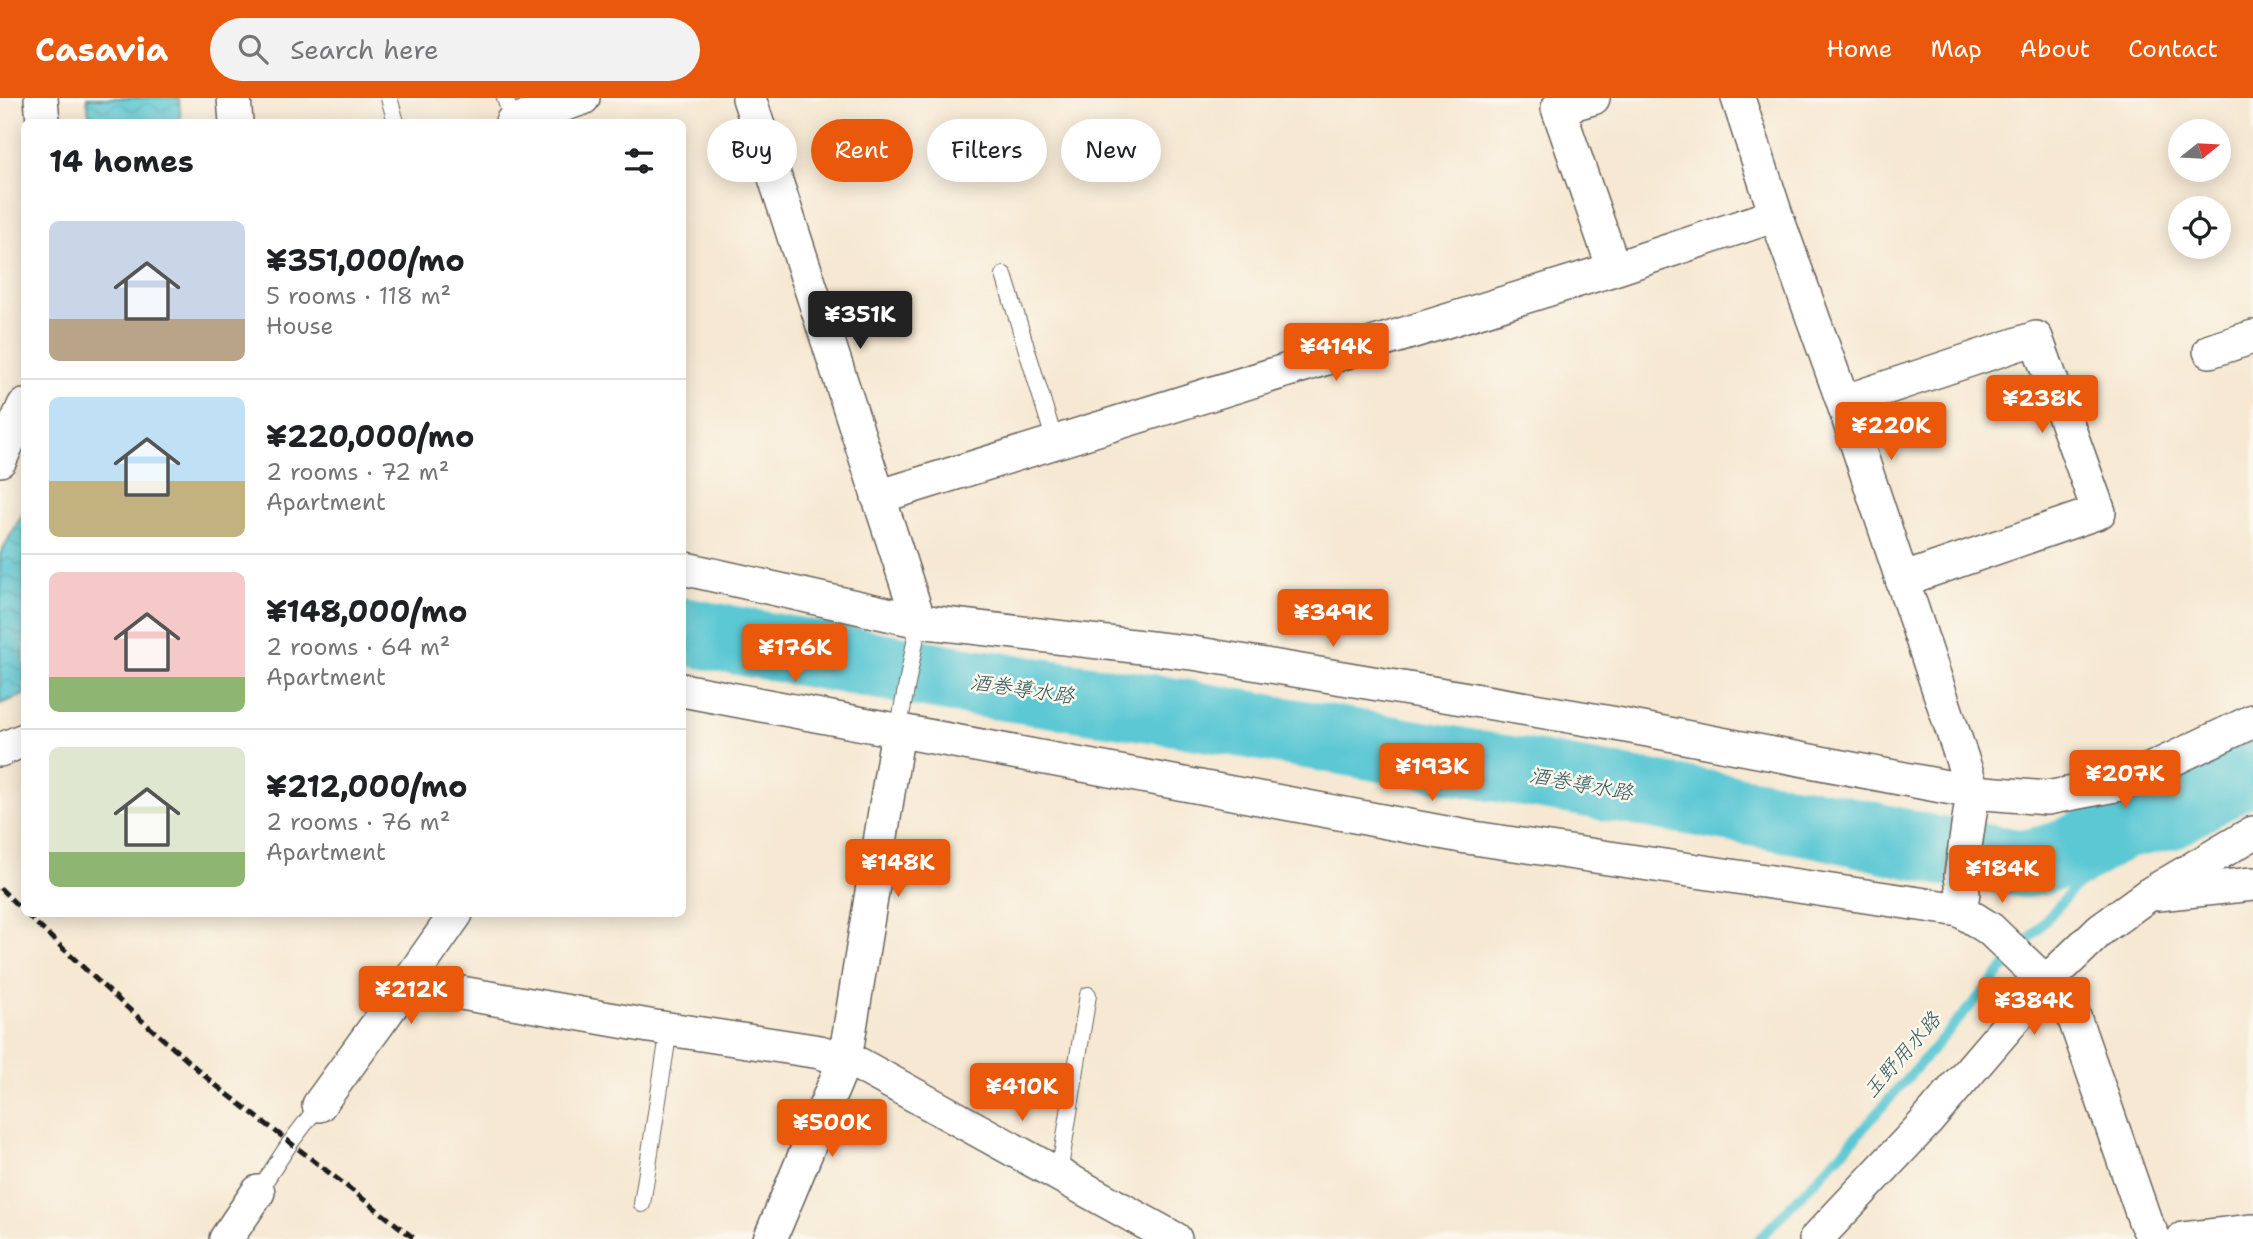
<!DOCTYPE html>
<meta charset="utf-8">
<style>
body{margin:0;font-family:"Shantell Sans","Klee One",sans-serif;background:#f2f2f2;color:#202124;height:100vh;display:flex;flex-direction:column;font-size:26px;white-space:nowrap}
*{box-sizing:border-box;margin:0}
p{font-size:23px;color:#757577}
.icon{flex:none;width:38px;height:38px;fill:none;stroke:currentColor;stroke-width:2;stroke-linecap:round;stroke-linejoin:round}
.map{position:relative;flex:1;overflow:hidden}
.panel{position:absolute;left:21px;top:21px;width:665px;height:798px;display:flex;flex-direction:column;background:#fff;border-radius:10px;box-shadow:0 4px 18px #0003}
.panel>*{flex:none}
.banner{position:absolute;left:707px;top:21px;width:665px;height:63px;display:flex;gap:14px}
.needle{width:46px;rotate:72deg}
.tools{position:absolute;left:2168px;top:21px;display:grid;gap:14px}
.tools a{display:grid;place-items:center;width:63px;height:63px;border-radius:50%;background:#fff;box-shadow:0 4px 18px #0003;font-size:35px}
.price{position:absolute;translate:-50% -60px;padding:0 16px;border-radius:7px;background:#ea580c;color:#fff;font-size:23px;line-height:46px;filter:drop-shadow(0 2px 4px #0008)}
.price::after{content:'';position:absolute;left:50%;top:42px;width:21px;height:16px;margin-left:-10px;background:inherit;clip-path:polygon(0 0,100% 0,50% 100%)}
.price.selected{background:#222;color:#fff}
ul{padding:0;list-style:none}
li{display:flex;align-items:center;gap:21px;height:175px;padding:0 28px}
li+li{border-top:2px solid #e0e0e0}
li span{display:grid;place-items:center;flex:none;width:196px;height:140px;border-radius:10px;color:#555}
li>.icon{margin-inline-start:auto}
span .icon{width:84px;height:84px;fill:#fffc;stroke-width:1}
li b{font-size:30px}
h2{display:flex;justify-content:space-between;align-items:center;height:84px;padding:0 28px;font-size:30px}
.pill{padding:0 24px;border-radius:32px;background:#fff;box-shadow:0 4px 18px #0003;font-size:24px;line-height:63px}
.pill.selected{background:#ea580c;color:#fff}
header{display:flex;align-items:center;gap:42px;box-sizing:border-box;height:98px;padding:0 35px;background:#ea580c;color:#fff}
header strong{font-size:33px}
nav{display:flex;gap:38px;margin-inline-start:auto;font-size:24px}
.search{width:490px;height:63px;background:#f2f2f2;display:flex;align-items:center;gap:18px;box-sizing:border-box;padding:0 24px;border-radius:38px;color:#757577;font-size:26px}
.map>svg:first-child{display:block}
</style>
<header>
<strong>Casavia</strong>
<div class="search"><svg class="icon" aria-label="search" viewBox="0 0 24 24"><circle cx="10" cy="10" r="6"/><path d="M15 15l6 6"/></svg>Search here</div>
<nav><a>Home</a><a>Map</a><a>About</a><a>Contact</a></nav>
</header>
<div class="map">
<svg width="2253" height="1141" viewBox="0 0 2253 1141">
<defs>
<pattern id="water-waves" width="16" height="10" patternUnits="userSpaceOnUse" patternTransform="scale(1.75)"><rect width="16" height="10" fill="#5cc8d4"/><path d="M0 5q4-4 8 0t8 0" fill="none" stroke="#4fabb5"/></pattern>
</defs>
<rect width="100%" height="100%" fill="#fbf7ec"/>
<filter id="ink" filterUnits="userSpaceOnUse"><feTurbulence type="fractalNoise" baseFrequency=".0143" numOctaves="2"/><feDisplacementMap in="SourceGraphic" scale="14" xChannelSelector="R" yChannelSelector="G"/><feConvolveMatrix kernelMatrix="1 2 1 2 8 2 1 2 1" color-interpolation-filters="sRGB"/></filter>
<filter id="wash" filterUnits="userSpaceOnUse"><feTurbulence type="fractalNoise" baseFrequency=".00686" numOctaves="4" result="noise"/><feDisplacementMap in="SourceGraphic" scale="28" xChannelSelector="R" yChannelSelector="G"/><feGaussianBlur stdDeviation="1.57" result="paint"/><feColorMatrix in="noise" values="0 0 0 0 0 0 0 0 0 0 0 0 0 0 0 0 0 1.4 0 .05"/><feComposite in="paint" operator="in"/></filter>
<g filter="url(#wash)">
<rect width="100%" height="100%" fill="#f6e8d2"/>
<!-- water -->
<path fill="url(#water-waves)" stroke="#3c7278" stroke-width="2" d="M87 0H179L181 24H90Z
M24 413V597L0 606V456Z"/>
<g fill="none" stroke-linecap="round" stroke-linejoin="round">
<!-- stream -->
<path stroke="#5cc8d4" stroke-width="10" d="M1759 1141 1848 1048 2074 790 2149 744 2168 718"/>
<!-- river -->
<path stroke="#5cc8d4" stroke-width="68" d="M682 533 965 583 1158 611 1820 726 1939 753 2026 766 2061 757 2122 728 2168 718 2253 669"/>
</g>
</g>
<g filter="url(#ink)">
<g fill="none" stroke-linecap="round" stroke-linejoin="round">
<!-- lane casing -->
<g stroke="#68635c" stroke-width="18">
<path id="lane" d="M389 0 396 24
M505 0 513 24
M1004 177 1055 344
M898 633 919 523
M1059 1076 1088 897
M258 1094 290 1045 319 1007
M642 1106 669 931"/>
</g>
<!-- street casing -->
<g stroke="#68635c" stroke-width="36">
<path id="street" d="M41 0 43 24
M234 0 236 24
M749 0 919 523
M1593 0 1558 10 1614 171
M1738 0 1776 117 1843 304 1973 694 1961 777 1963 795 1960 812
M512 24 583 0
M2210 253 2253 239
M1843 304 2036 240 2099 414 1902 482
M0 362 24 308
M878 399 1614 171 1776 117
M682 470 919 523 1193 555 1611 625 1973 694 2047 700 2120 686 2253 623
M682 592 1467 739 1960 812 1990 831 2062 900 2073 916 2145 1123 2154 1141
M0 652 24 642
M2158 796 2253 786
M409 883 427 889 649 928 820 954 860 967 1175 1141
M319 1007 409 883 456 816
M226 1141 258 1094
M770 1141 845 961 898 633
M1816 1141 1927 1023 2044 886 2101 831 2148 797 2253 735
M2183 1141 2253 1133"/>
</g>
<!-- lane -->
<use href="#lane" stroke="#fff" stroke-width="16"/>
<!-- street -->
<use href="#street" stroke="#fff" stroke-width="33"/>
<!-- rail -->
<path stroke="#1c1c1c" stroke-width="5" stroke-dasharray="10 5" stroke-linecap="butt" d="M0 790 24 814
M26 816 113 897 213 985 415 1141"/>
</g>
</g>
<g text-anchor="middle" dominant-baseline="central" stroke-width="5" stroke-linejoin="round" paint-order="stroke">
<!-- water labels -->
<g font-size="21" font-style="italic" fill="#32585c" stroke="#fbf7ec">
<text transform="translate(1022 591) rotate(8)">酒巻導水路</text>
<text transform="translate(1581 686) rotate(10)">酒巻導水路</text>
<text transform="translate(1902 957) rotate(-49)">玉野用水路</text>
</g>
</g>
</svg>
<div class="tools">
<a><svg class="needle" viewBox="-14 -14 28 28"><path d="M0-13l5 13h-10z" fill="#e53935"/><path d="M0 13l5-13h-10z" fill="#757577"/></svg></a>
<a><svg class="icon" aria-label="locate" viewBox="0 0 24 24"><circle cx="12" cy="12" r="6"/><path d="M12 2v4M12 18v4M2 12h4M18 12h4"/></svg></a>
</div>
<b class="price selected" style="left:860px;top:253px">¥351K</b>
<b class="price" style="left:1336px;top:285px">¥414K</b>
<b class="price" style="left:2042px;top:337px">¥238K</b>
<b class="price" style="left:1891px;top:364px">¥220K</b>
<b class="price" style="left:1333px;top:551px">¥349K</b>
<b class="price" style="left:795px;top:586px">¥176K</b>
<b class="price" style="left:1432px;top:705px">¥193K</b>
<b class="price" style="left:2125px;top:712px">¥207K</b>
<b class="price" style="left:898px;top:801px">¥148K</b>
<b class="price" style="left:2002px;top:807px">¥184K</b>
<b class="price" style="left:411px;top:928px">¥212K</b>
<b class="price" style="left:2034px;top:939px">¥384K</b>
<b class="price" style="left:1022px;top:1025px">¥410K</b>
<b class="price" style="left:832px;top:1061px">¥500K</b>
<div class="banner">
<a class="pill">Buy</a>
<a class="pill selected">Rent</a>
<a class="pill">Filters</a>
<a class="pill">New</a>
</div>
<section class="panel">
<h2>14 homes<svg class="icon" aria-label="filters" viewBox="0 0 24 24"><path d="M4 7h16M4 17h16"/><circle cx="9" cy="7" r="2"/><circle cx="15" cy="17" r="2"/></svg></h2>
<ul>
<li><span style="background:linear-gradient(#c9d6e8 70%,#b9a48a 0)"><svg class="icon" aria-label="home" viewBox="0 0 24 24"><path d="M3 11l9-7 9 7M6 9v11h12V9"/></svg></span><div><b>¥351,000/mo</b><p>5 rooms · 118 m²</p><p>House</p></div></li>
<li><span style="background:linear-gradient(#bfe0f5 60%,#c2b280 0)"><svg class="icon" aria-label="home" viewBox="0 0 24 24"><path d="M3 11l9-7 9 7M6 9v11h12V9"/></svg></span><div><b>¥220,000/mo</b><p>2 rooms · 72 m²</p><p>Apartment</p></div></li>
<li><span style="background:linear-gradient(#f6c9c9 75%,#8fb573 0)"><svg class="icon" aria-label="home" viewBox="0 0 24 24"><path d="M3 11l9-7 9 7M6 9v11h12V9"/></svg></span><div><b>¥148,000/mo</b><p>2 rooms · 64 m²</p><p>Apartment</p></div></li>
<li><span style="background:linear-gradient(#dfe7d0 75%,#8fb573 0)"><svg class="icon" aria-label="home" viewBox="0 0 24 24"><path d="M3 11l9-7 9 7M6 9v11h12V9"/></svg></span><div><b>¥212,000/mo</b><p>2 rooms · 76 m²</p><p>Apartment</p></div></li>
</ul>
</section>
</div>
